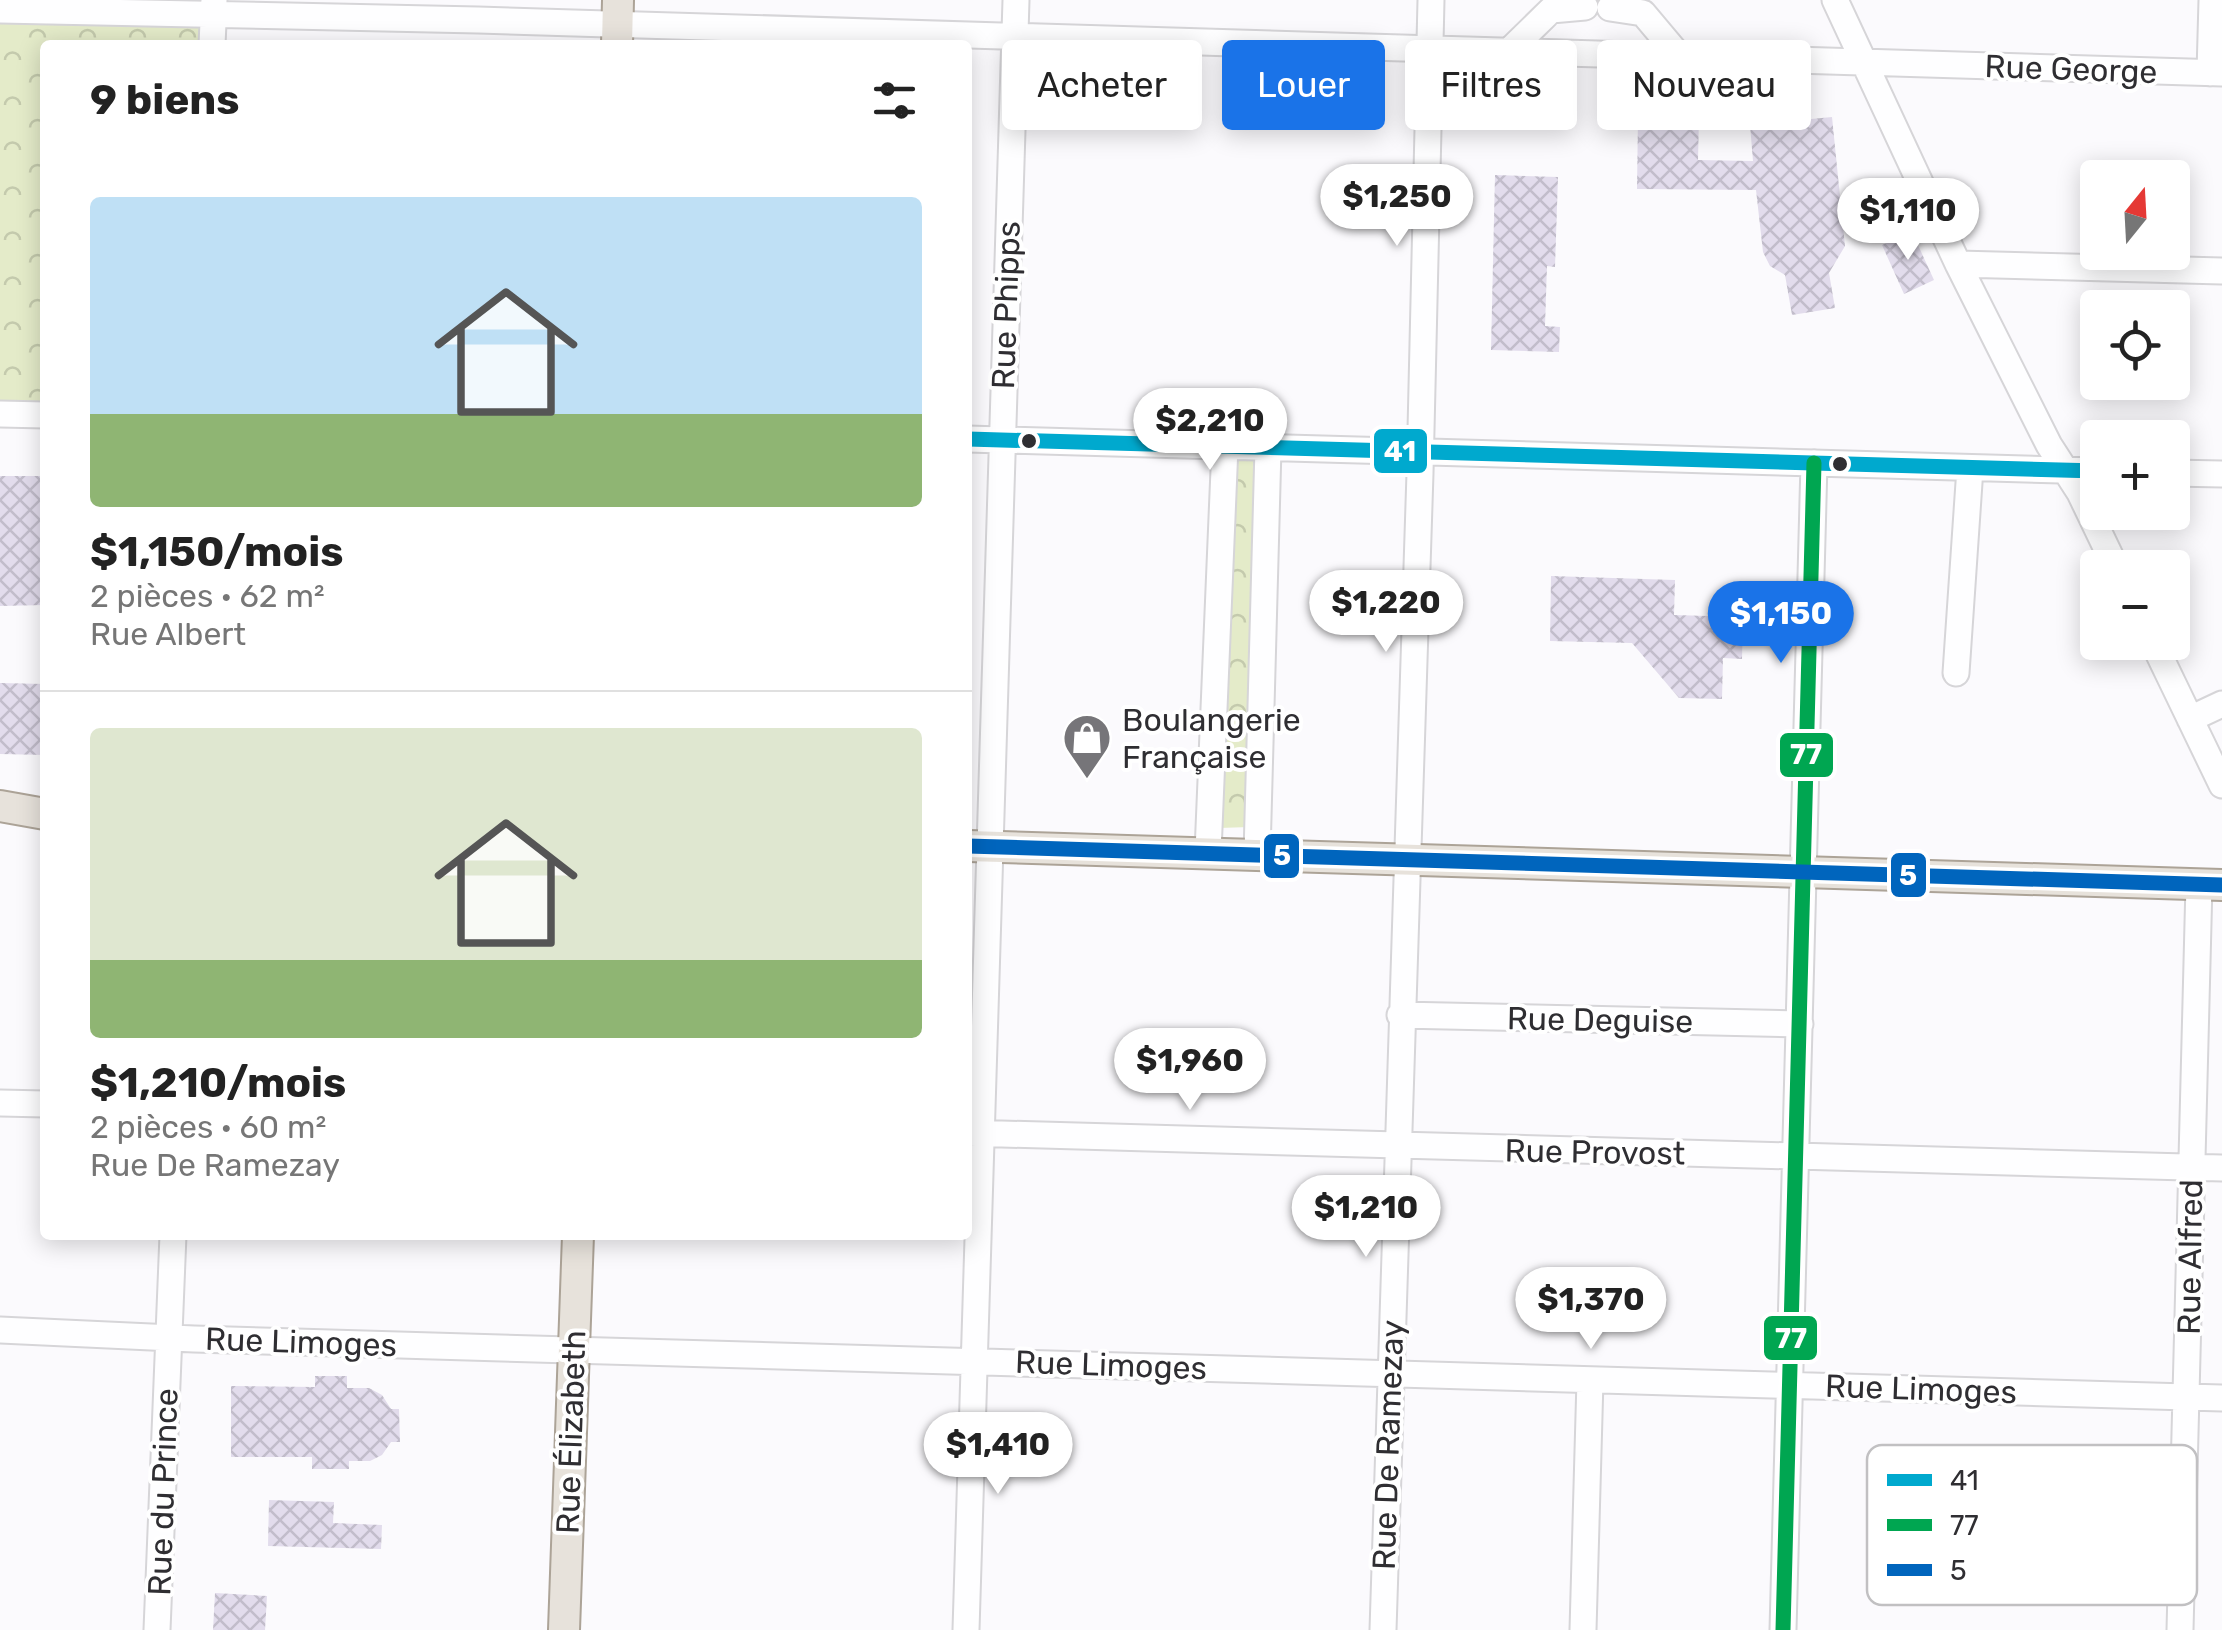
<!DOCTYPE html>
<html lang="fr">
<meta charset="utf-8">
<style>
body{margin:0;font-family:Rubik,sans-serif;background:#f6f6f6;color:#222;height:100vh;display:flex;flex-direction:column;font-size:38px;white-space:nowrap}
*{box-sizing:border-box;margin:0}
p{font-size:32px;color:#767676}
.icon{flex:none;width:55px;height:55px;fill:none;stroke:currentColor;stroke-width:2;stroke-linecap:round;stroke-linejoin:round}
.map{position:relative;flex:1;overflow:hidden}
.details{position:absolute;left:40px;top:40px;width:932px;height:1200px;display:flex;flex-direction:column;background:#fff;border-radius:10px;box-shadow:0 5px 25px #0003}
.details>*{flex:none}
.banner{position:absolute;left:1002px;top:40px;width:950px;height:90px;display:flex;gap:20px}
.needle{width:65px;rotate:18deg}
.tools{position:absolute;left:2080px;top:160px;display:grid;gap:20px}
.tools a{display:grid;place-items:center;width:110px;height:110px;border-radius:10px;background:#fff;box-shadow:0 5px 25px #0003;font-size:50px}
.price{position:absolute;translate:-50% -85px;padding:0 22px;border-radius:35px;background:#fff;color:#222;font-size:32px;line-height:65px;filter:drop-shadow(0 2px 5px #0008)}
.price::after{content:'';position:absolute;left:50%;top:60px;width:30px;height:22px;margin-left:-15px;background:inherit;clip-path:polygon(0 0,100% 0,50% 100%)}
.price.current{background:#1a73e8;color:#fff}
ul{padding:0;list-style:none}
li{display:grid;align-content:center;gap:20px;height:530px;padding:0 50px}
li+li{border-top:2px solid #e0e0e0}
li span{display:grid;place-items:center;height:310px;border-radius:10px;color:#555}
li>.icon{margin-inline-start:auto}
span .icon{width:180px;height:180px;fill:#fffc;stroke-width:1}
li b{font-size:42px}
h2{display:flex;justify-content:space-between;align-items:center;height:120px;padding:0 50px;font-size:42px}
.pill{padding:0 35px;border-radius:10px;background:#fff;box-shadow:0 5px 25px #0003;font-size:35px;line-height:90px}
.pill.current{background:#1a73e8;color:#fff}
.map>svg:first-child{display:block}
</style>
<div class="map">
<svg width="2222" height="1630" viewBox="0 0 2222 1630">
<defs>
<pattern id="forest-crowns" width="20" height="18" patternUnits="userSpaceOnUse" patternTransform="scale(2.5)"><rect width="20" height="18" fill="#e4ebc9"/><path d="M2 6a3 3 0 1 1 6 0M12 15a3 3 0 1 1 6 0" fill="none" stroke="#c4caad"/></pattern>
<pattern id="building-cross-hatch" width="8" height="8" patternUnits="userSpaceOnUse" patternTransform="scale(2.5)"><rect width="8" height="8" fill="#e2dcec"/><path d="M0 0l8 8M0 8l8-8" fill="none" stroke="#c2bdcb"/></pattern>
</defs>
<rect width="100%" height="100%" fill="#fbfafd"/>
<!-- forest -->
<path fill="url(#forest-crowns)" d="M0 12 213 18 212 45H45V407L0 406Z
M1218 441 1263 442 1250 827 1219 828Z"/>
<!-- building -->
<path fill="url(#building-cross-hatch)" d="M1638 116 1699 117 1698 160 1753 161 1750 125 1832 117 1845 246 1829 273 1835 308 1792 315 1785 275 1770 266 1763 252 1756 190 1637 189Z
M1495 175 1558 177 1555 267 1547 266 1545 326 1560 327 1559 352 1491 350Z
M1912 232 1934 280 1904 294 1882 245Z
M0 476H45V605L0 606Z
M1551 576 1675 580 1674 615 1743 617 1742 659 1723 658 1722 699 1679 698 1632 643 1550 641Z
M0 683 45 684V755L0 754Z
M315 1376H347V1388H369L382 1395 391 1409H399L400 1442H391L382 1455 370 1461H349V1469H312V1457H231V1386L315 1387Z
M269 1500 334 1502 333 1523 382 1525 381 1549 268 1546Z
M215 1593 267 1596 265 1630H213Z"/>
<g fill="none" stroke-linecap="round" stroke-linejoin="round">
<!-- minor casing -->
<g stroke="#d6d5d8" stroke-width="29">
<path id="minor" d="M1835 0 1958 264 2049 445 2080 493 2116 568
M1610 8 1643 13 1680 57
M0 10 478 20 2222 73
M212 45 214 0
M1508 52 1551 10 1585 7
M2210 73 2212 0
M1958 264 2222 271
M0 414 45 415
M968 439 2098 471
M2172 473 2222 474
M2153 642 2222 785
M1956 673 1970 468
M2190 719 2222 704
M1208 852 1225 446
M1257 854 1268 448
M1400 1015 1800 1024
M0 1103 45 1104
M968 1133 2222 1168
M0 1330 194 1339 2222 1398
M157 1630 173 1235
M966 1630 1016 0
M1383 1630 1420 473 1431 0
M1583 1630 1590 1380
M1783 1630 1814 463
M2180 1630 2199 884"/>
</g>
<!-- major casing -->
<g stroke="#aca397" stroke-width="34">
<path id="major" d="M617 45 618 0
M0 806 45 814
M968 846 2222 885
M564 1630 578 1235"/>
</g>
<!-- minor -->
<use href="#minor" stroke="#fefeff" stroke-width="25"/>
<!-- major -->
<use href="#major" stroke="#e7e2db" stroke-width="30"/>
<!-- bus-1 casing -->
<g stroke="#fff" stroke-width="22">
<path id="bus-1" d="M968 439 2098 471"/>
</g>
<!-- bus-2 casing -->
<g stroke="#fff" stroke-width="22">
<path id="bus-2" d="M1783 1630 1814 463"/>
</g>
<!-- bus-3 casing -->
<g stroke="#fff" stroke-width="22">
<path id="bus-3" d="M968 846 2222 885"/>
</g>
<!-- bus-1 -->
<use href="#bus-1" stroke="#00a9ce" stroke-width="15"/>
<!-- bus-2 -->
<use href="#bus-2" stroke="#00a651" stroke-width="15"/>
<!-- bus-3 -->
<use href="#bus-3" stroke="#0065bd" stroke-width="15"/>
</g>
<!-- icons -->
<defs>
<g id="shop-pin" transform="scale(2.5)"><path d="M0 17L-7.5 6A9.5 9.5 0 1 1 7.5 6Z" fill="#767579" stroke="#fff"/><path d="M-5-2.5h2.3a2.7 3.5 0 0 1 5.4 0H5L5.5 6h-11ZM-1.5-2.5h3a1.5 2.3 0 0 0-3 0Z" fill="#fff"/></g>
</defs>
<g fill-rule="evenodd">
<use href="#shop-pin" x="1087" y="738"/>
</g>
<!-- markers -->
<g fill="#2f2e32" stroke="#fff" stroke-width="4">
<circle cx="1029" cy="441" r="9"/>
<circle cx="1840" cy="464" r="9"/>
</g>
<g text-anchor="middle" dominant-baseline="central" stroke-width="8" stroke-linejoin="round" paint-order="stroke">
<!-- street labels -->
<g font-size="32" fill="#2f2e32" stroke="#fff">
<text transform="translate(2071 69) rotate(2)">Rue George</text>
<text transform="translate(1006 305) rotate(-88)">Rue Phipps</text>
<text transform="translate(1600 1020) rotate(1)">Rue Deguise</text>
<text transform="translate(1595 1152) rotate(1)">Rue Provost</text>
<text transform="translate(2190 1257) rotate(-89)">Rue Alfred</text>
<text transform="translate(301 1342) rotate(2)">Rue Limoges</text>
<text transform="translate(1111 1365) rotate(2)">Rue Limoges</text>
<text transform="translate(1921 1389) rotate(2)">Rue Limoges</text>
<text transform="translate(571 1432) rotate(-88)">Rue Élizabeth</text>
<text transform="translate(1388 1445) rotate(-88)">Rue De Ramezay</text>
<text transform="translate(163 1492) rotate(-88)">Rue du Prince</text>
</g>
<!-- poi labels -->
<g font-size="32" fill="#2f2e32" stroke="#fff" text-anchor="start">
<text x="1122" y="720">Boulangerie<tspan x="1122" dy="37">Française</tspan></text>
</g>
</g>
<!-- legend -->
<rect x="1867" y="1445" width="330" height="160" rx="15" fill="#fff" stroke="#c1c0c2" stroke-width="2.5"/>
<rect x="1887" y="1474" width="45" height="12" fill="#00a9ce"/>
<rect x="1887" y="1519" width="45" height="12" fill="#00a651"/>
<rect x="1887" y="1564" width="45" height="12" fill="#0065bd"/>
<g font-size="28" fill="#2f2e32">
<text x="1950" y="1490">41</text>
<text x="1950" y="1535">77</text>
<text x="1950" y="1580">5</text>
</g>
<g stroke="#fff" stroke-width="4">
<rect x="1372" y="427" width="57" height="48" rx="10" fill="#00a9ce"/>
<rect x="1778" y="731" width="57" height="48" rx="10" fill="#00a651"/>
<rect x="1262" y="832" width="39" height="48" rx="10" fill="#0065bd"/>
<rect x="1889" y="851" width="39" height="48" rx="10" fill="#0065bd"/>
<rect x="1762" y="1314" width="57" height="48" rx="10" fill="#00a651"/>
</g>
<g font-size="28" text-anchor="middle" font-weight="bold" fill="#fff">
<text x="1400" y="461">41</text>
<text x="1806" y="764">77</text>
<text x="1282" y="865">5</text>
<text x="1908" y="885">5</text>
<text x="1791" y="1348">77</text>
</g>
</svg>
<div class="tools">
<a><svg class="needle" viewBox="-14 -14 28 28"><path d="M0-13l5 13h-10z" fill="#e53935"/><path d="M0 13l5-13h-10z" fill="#767676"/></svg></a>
<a><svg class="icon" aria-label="locate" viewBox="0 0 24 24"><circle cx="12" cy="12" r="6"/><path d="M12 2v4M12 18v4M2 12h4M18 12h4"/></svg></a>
<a>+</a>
<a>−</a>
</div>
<b class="price" style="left:1397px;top:249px">$1,250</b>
<b class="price" style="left:1908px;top:263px">$1,110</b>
<b class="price" style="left:1210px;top:473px">$2,210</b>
<b class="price" style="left:1386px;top:655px">$1,220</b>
<b class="price current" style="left:1781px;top:666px">$1,150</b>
<b class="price" style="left:1190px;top:1113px">$1,960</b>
<b class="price" style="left:1366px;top:1260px">$1,210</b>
<b class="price" style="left:1591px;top:1352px">$1,370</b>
<b class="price" style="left:998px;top:1497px">$1,410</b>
<div class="banner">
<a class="pill">Acheter</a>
<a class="pill current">Louer</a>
<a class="pill">Filtres</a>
<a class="pill">Nouveau</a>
</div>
<section class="details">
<h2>9 biens<svg class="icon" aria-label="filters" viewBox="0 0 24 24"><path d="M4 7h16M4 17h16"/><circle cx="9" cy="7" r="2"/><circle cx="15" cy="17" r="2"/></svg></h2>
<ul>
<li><span style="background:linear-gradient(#bfe0f5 70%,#8fb573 0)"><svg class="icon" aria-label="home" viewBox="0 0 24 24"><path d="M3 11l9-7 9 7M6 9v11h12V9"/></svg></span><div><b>$1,150/mois</b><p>2 pièces · 62 m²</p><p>Rue Albert</p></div></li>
<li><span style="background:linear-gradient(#dfe7d0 75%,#8fb573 0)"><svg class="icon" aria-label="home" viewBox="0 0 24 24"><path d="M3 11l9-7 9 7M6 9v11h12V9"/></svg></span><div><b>$1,210/mois</b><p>2 pièces · 60 m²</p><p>Rue De Ramezay</p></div></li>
</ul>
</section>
</div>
